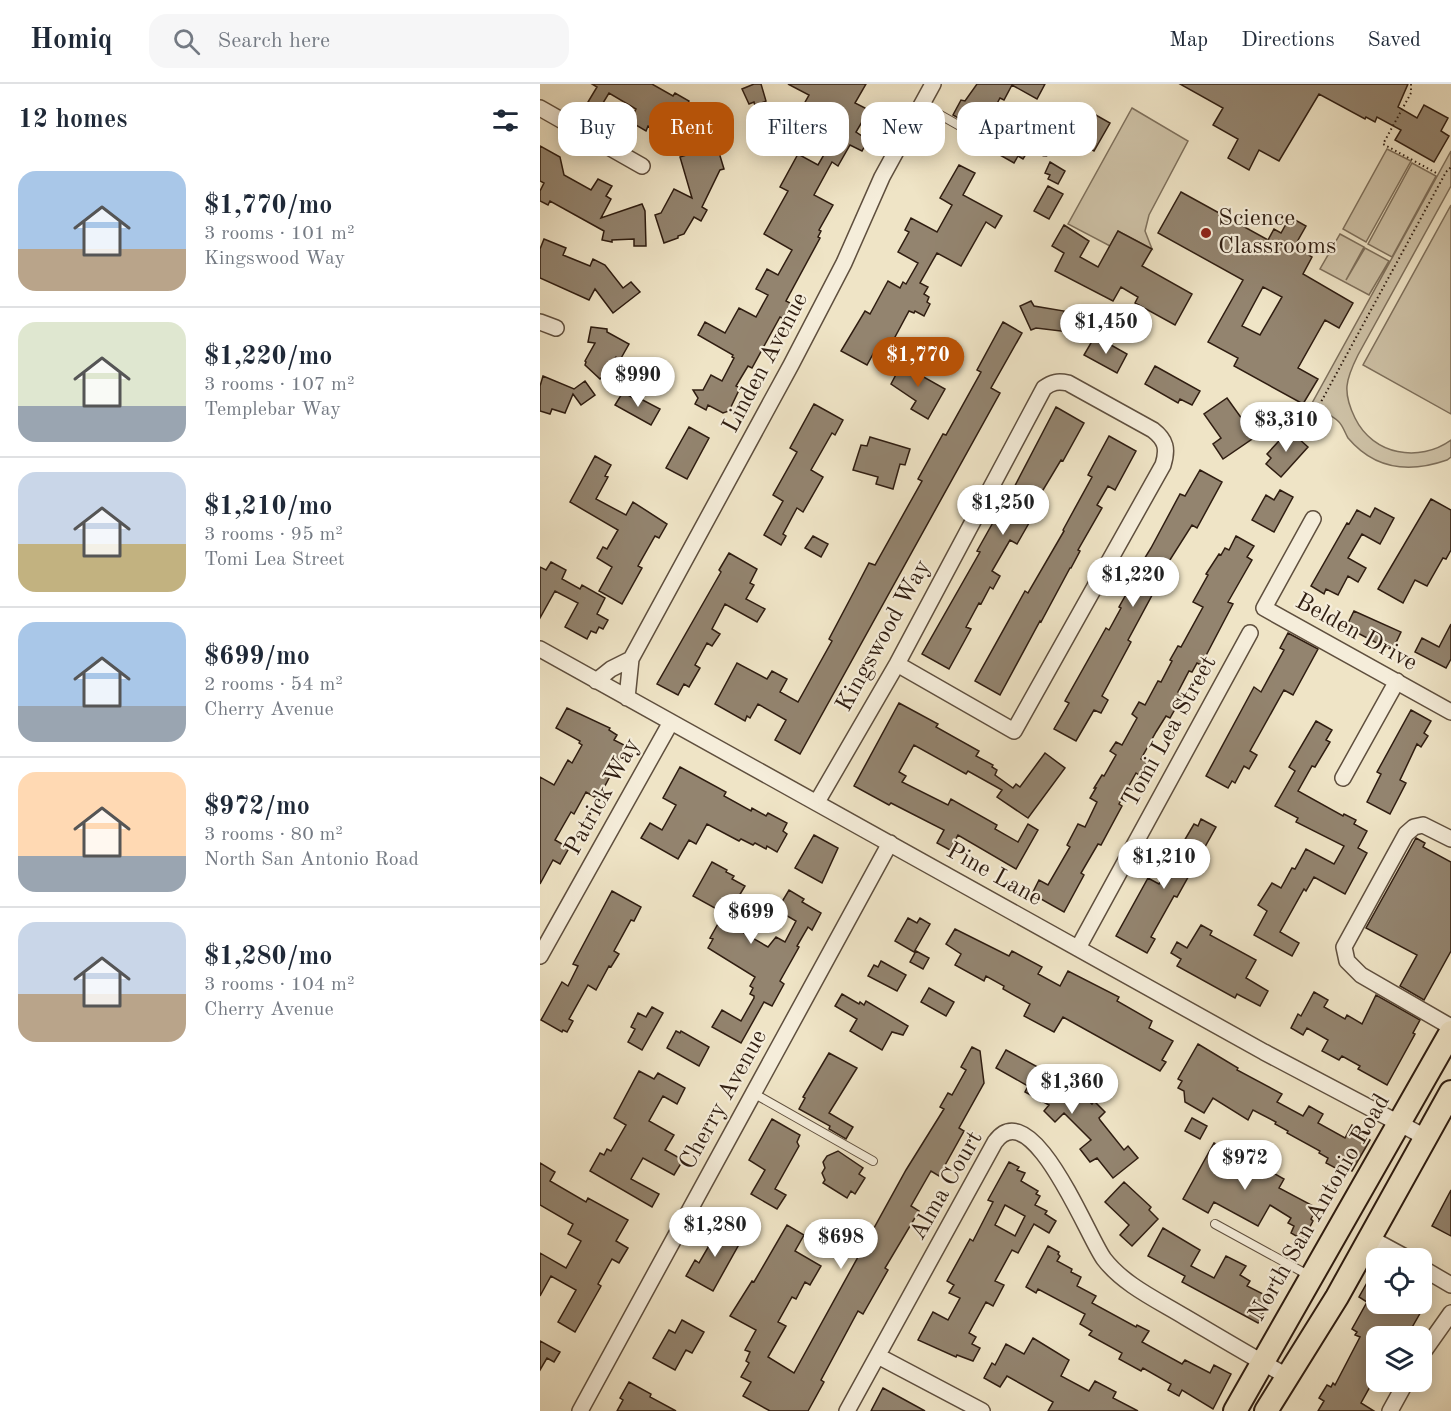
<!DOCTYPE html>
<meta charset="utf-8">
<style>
body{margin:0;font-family:"Old Standard TT",serif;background:#f6f6f7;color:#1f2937;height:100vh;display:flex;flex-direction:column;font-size:22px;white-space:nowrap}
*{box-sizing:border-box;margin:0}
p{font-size:20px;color:#747a83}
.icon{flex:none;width:33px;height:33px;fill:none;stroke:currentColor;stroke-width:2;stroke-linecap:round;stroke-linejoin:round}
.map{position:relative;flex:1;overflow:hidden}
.side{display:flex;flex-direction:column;background:#fff;width:540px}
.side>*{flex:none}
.hud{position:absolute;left:18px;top:18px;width:570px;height:54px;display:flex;gap:12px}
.fabs{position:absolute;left:826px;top:1164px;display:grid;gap:12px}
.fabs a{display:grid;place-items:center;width:66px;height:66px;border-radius:12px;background:#fff;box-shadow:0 3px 15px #0003;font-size:30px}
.price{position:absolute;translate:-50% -51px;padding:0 14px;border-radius:21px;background:#fff;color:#222;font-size:20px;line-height:39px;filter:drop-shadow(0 2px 3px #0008)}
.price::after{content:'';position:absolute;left:50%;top:36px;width:18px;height:14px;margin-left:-9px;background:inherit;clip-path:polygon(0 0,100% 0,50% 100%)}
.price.selected{background:#b45309;color:#fff}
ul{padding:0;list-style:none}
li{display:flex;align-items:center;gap:18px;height:150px;padding:0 18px}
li+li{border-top:2px solid #e0e1e3}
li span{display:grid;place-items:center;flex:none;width:168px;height:120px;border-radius:18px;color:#555}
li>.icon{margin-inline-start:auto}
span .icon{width:72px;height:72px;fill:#fffc;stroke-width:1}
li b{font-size:26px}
h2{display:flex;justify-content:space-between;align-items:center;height:72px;padding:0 18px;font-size:26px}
.chip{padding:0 21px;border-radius:18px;background:#fff;box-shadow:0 3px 15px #0003;font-size:21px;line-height:54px}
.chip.selected{background:#b45309;color:#fff}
header{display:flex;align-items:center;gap:36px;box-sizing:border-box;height:84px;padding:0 30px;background:#fff;border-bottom:2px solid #e0e1e3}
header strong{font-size:28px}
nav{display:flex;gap:33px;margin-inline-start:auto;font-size:21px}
.search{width:420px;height:54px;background:#f6f6f7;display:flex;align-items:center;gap:15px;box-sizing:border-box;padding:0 21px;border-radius:18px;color:#747a83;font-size:22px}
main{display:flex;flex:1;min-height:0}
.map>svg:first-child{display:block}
</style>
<header>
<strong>Homiq</strong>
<div class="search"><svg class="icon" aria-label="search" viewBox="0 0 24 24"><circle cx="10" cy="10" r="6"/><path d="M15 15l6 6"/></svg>Search here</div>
<nav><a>Map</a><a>Directions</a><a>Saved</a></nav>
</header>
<main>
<section class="side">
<h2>12 homes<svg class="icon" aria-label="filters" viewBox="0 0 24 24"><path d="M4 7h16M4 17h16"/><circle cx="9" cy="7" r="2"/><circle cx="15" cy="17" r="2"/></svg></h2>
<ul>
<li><span style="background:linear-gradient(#a9c7e8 65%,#b9a48a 0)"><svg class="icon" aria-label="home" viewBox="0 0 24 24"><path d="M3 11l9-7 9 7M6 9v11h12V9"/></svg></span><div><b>$1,770/mo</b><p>3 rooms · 101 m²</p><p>Kingswood Way</p></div></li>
<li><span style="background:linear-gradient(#dfe7d0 70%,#9aa5b1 0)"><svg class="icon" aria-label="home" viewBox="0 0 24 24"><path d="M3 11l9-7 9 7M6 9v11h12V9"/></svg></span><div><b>$1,220/mo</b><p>3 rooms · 107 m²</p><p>Templebar Way</p></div></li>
<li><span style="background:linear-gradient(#c9d6e8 60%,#c2b280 0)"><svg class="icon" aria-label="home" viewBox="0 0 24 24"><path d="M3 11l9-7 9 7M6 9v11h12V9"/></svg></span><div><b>$1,210/mo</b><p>3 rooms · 95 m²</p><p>Tomi Lea Street</p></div></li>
<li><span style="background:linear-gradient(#a9c7e8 70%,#9aa5b1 0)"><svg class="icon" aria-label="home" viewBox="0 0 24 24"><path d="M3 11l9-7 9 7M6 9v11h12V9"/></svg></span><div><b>$699/mo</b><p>2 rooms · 54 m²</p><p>Cherry Avenue</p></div></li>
<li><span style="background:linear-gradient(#ffd9b3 70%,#9aa5b1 0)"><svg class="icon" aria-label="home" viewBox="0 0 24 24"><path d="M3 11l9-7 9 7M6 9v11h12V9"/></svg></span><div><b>$972/mo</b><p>3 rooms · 80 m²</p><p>North San Antonio Road</p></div></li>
<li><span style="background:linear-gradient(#c9d6e8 60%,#b9a48a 0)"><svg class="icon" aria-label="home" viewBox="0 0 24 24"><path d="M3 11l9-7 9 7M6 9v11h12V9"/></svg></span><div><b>$1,280/mo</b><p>3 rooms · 104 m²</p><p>Cherry Avenue</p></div></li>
</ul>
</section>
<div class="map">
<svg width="911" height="1327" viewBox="0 0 911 1327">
<rect width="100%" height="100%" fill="#efe4c6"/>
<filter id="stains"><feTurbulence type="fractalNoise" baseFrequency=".00333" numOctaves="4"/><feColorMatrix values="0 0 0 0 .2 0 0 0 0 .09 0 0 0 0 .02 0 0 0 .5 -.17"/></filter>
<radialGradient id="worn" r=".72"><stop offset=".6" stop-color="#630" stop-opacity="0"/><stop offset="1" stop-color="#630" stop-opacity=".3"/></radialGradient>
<!-- green -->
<path fill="#cec2a7" stroke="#7e705c" stroke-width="1.5" d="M592 24 648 57 609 131 605 147 612 165 578 147 570 162 528 140Z
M847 65 871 77 826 158 803 145Z
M911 67V102L818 271C813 281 808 291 807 302 806 314 810 324 815 334 833 371 879 379 911 356V373L907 376C870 389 835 386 808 354 805 349 803 342 799 338 793 331 779 326 771 321Z
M872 79 896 92 852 173 828 160Z
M911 121V330L823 281Z
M800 150 824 163 806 196 825 164 849 177 829 211 780 185Z"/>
<!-- building -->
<path fill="#93846f" stroke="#2f1d11" stroke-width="1.5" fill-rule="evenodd" d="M52 0H112L133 12 135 9 149 17 146 23 176 39 161 66 177 62 184 85 180 86 162 123 167 126 161 137 154 133 144 150 138 152V154L124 159 115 131 121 129 134 105 152 114 140 73 156 68 108 42 106 47 89 37 96 25 69 9 60 24 48 18 57 3Z
M214 0H221L226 17 215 22 214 18 209 20 202 5Z
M248 0H326L315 19 329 26 316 48 328 56 322 67 310 61 298 82 292 78 274 111 293 121 279 146 281 147 278 153 280 154 246 217 252 220 244 235 240 233 212 284 208 282 196 302 200 304 189 327 183 329 168 321 166 326 155 320 158 314 153 306H163L171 291 182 297 194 274 192 273 193 271 158 251 165 238 185 249 199 224 216 233 228 211 216 205 227 185 238 191 252 166 224 150 248 107 240 103 258 70 278 81 289 62 277 55 280 50 255 36 269 11Z
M437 0H505L497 15 472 1 464 16 460 14 447 38 439 46 413 31 421 16 425 17Z
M640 0H868L858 23 877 34 884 21 908 34 901 47 909 52 894 78 855 56 861 46 837 33 835 38 826 33 825 35 779 10 739 77 719 66 709 86 688 74 698 55 673 41 683 24Z
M554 30 570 39 554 67 543 61 552 45 547 42Z
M451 51 467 60 488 67 483 75 478 72 474 79 444 62Z
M0 62 20 73 24 91 51 106 58 95 72 102 66 112 71 115 61 134 102 120 105 127 106 162H94V155L72 156V158L62 156 64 147 10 117 8 121 0 117V107L4 99 0 97Z
M510 78 525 87 518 100 508 95 510 91 505 89Z
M419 81 435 89 423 111 462 132 455 144 446 138 421 182 397 169 380 199 388 203 384 210 389 213 387 218 390 220 384 232 375 227 374 229 369 227 348 266 338 261 327 281 301 267 325 227 330 230 348 197 360 204 363 198 366 200 378 179 358 168 369 148 365 146 371 134 397 148 412 121 400 114Z
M508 102 523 110 509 135 494 127Z
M641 108 728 156 734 145 741 149 750 133 766 142 757 158 759 159 756 163 772 173 763 190 813 219 799 244 785 236 758 284 778 295 763 320 694 282 698 274 668 258 703 196 618 149ZM723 203 742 213 720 251 702 242Z
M524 141 549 157 540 173 558 183 578 147 612 165 602 182 652 210 635 241 595 219 598 213 581 203 573 217 515 187 524 169 512 162Z
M4 155 26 164 23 171 50 182 53 175 65 181 83 204 91 198 100 208 73 229 55 205 49 216 0 194V165Z
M491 217 494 222 524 227 523 231 531 232 529 248 496 244 491 246 480 222Z
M463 238 482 249 451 304 460 309 260 670 235 656 246 636 218 620 210 634 207 632 205 637 175 620 197 579 227 595 232 587 247 595 240 608 258 618 292 557 289 555 317 502 329 479 335 481 382 397 378 395 403 350 406 351 441 288 437 286Z
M51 243 67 245V248L89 260 80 276 76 273 67 288 60 295 45 281 46 278 45 277 55 259 48 258Z
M555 252 587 270 577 289 544 271Z
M367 270 379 277 373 287 405 305 388 335 371 325 376 317 351 300Z
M615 282 660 307 652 321 640 315 638 319 605 300Z
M3 292 34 305 45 297 55 311 41 321 33 310 25 329 12 325 10 330 0 327V302Z
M83 308 93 314 95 312 120 325 111 341 75 321Z
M687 314 715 353 683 375 673 360 681 354 664 330Z
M274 320 303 336 295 351 292 349 271 386 283 393 263 428 257 424 243 450 246 452 241 461 224 451 243 417 233 411 257 368 250 364Z
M516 323 544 339 523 377 521 376 485 436 489 439 477 460 470 456 452 487 460 492 453 505 450 503 441 520 439 519 426 543 431 545 409 585 382 570 440 468 437 467 455 435 461 438 472 417 468 415Z
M149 343 169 354 147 395 126 384Z
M749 346 768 363 741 393 726 380 731 374 727 370Z
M569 352 596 367 575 406 568 402 557 421 562 424 538 466 540 467 531 484H530L501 538 500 537 460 611 435 597 485 507 488 509 524 447 523 446 552 393 548 391Z
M330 353 370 365 365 381 360 380 353 405 336 400 338 393 313 386 321 361 327 362Z
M55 372 71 381 65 392 68 393 56 415 86 431 93 418 127 440 119 454 115 452 98 482 102 484 82 520 59 507 72 483 57 474 63 463 67 465 78 446 30 418Z
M660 386 682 398 657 444 652 441 628 479 622 476 609 498 617 502 588 556 591 558 562 612 568 616 561 629 554 626 536 657 514 645 529 619 525 617 566 544 569 546 581 524 579 523 589 505 585 503 593 488 595 490 611 464 640 410 645 412Z
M740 406 753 413 734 448 712 436 726 411 734 416Z
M891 415 911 426V466L906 475 903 474 887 502 875 496 863 519 838 505Z
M835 424 854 434 840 460 822 450 808 474 826 484 818 498 808 492 798 511 786 505 784 510 771 502 807 439 809 440 817 426 830 433Z
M273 452 288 460 281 473 265 464Z
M696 452 714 462 707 473 712 476 688 518 693 520 661 581 657 579 652 588 649 587 638 608 643 611 630 634 626 632 616 648 601 675 607 678 599 691 596 689 579 720 582 722 561 761 558 760 541 789 544 791 524 828 492 810 499 796 508 801 530 763 527 761 538 740 545 743 557 718 550 714 556 704H554L562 691 564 692 576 671 570 667 576 658 582 661 597 634 592 630 599 618 605 621 618 597 621 598 632 577 630 576 638 562 641 563 663 523 653 518 668 491 666 490 679 470 681 471 685 464 689 466Z
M189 469 217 485 210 499 214 501 206 515 225 525 217 538 185 520 172 545 180 550 172 562 167 559 155 581 160 584 149 603 144 600 138 611 117 600 181 488 179 486Z
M11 478 26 486 22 495 40 505 42 501 65 514 57 530 68 536 63 545 59 543 56 549 51 547 47 555 25 543 38 519 15 507 0 534V483L6 486Z
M814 527 861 548 852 567 806 543Z
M911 540V575L906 584 875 568 882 554 899 563Z
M748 549 778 565 753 611 744 606 710 667 717 671 709 685 704 682 695 699 692 697 688 704 666 692 714 603 721 608 744 566 740 564Z
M359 619 398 640 396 643 439 667 436 672 453 681 452 683 457 686 455 691 473 704 476 700 480 703 505 669 525 684 488 734 457 713 462 706 428 687 426 690 374 661 359 688 366 692 362 698 408 721 411 715 457 741 455 745 478 758 488 740 498 746 476 785 418 751 410 766 397 759 404 746 351 719 349 721 314 702Z
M27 624 70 644 69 646 77 651 74 656 86 662 58 715 46 708 34 730 31 728 15 756 29 764 20 780 13 776 0 800V693L14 701 28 676 32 679 42 661 39 659 40 657 16 644Z
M871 626 891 637 884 649 888 652 881 663 877 660 860 696 866 699 850 730 827 718 841 690 837 688Z
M776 637 792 646 786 656 790 658 775 683 772 682 758 707 803 732 804 730 816 736 814 740 827 747 818 764 827 769 805 810 774 793 766 807 764 805 740 848 759 859 752 872 714 851 727 827 718 821 732 799 741 804 752 784 755 785 766 765 794 780 804 762 756 738 758 734 735 722 755 687 749 683Z
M140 683 186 708 184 712 211 727 212 724 226 732 228 729 247 739 243 747 247 750 237 768 227 762 226 765 215 759 213 761 201 755 199 757 167 740 156 760 149 756 138 775 101 754 110 739 122 746 136 721 123 714Z
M661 735 676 743 637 813 634 812 611 853 615 855 607 869 576 852 608 794 619 800 654 740 658 742Z
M274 751 298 764 282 799 255 784Z
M876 754 885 759 883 763 911 778V867L884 916 860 902 877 871 826 844Z
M172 778 187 786 186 788 194 792 192 795 205 802 196 817 200 819 194 829 203 834 197 845 228 863 236 853 245 858 256 837 237 826 249 806 264 815 262 818 281 829 272 846 268 843 257 862 259 863 240 897 244 900 232 922 224 918 201 959 172 943 182 926 201 937 214 914V912L210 910 213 904 210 902 215 893 168 864 173 855 170 854 184 829 153 812Z
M72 807 101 823 94 837 91 836 74 867 79 870 71 883 69 882 56 906 48 901 29 935 33 937 27 948 23 946 22 948 1 936 22 898 28 902 38 882 33 880Z
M368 834 377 839 380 834 390 840 374 868 355 857Z
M661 841 672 847 670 851 716 876 706 894 728 907 720 922 697 910 695 914 637 882 641 875 631 869 637 858 647 864Z
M415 845 469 872 472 867 502 883 498 890 520 902 528 887 579 913 577 917 612 937 609 944 633 957 622 976 626 978 620 987 523 933 514 948 484 932 490 920 463 905 464 902 446 892 444 897 415 881 421 870 406 860Z
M376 867 389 874 383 885 370 878Z
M341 877 366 891 357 907 328 892 334 881 338 883Z
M389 904 414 918 406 932 381 918Z
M774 908 788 916 784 923 805 935 807 931 822 940 836 911 880 936 873 949 875 950 847 1001 818 985 820 982 802 972 799 976 782 967 788 956 767 944 763 951 751 944 758 930 761 932Z
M302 910 319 920 320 918 324 921 326 917 368 942 363 951 352 948 342 966 310 947 317 935 295 922Z
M112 923 123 929 102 966 88 958 95 945 91 943 98 929 106 933Z
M136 947 140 949 141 947 169 963 159 982 127 964Z
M658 960 698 984 697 986 742 1010 737 1018 763 1032 769 1022 783 1030 778 1039 805 1054 812 1041 829 1050 826 1054 830 1056 812 1087 806 1084 803 1088 786 1079 788 1074 779 1069 780 1067 747 1049 748 1047 735 1040 736 1038 713 1026 708 1036 673 1014 664 1029 645 1018 644 1007 638 1004 642 997 638 995Z
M432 963 440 967 444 999 419 1044 424 1047 399 1092 391 1087 371 1122 379 1127 345 1184 348 1186 323 1230 318 1227 281 1296 284 1298 268 1327H230L203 1312 211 1298 201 1293 209 1279 206 1277 210 1268 205 1266 216 1246 190 1232 212 1197 214 1198 247 1141 264 1151 255 1167 281 1182 270 1201 265 1198 256 1215 252 1213 238 1238 246 1242 228 1273 254 1289 366 1086 404 1025 400 1023 408 1009 412 1011 426 986 421 983Z
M466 966 507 988 501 999 506 1002 504 1005 517 1018 521 1014 523 1016 535 1004 552 1020 554 1017 565 1028 559 1034 560 1036 584 1066 588 1062 598 1074 573 1094 557 1074 550 1078 540 1065 551 1056 524 1029 515 1038 504 1027 509 1021 485 1008 488 1002 456 984Z
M289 969 317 984 289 1029 313 1043 306 1055 289 1045 290 1042 259 1025 265 1014 263 1013Z
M99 987 114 995 118 989 145 1004 137 1020 123 1012 109 1037 134 1051 125 1066 143 1076 134 1091 103 1074 91 1095 119 1110 112 1123 50 1087 60 1069 64 1071 67 1065 71 1067 86 1041 74 1034Z
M652 1034 667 1042 660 1055 645 1047Z
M232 1035 260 1051 257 1058 259 1062 235 1105 246 1111 237 1125 211 1110 225 1086 209 1076Z
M674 1059 683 1064 684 1061 695 1067 700 1072 697 1077 724 1093 728 1086 744 1095 739 1104 777 1124 771 1135 773 1137 763 1156 751 1149 754 1142 748 1139 751 1134 730 1121 718 1142 674 1118 668 1129 643 1115Z
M298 1067 323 1084 319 1090 325 1094 315 1110 311 1107 307 1114 283 1099 285 1096 282 1089 285 1084 283 1078 287 1072Z
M469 1078 479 1083 477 1086 485 1089 481 1097 498 1107 496 1110 500 1112 495 1121 507 1127 505 1130 516 1137 509 1149 494 1140 478 1169 472 1166 455 1197 464 1201 453 1222 446 1218 429 1249 436 1253 432 1260 440 1264 433 1277 417 1271 416 1273 378 1256 393 1228 408 1236 420 1214 409 1209 414 1201 407 1197 430 1155 433 1157 453 1118 448 1116ZM465 1121 485 1132 475 1152 455 1141Z
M0 1079 15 1088 10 1097 46 1118 48 1114 88 1136 76 1157 88 1164 79 1179 72 1175 58 1200 61 1202 60 1204 35 1248 18 1238 36 1206 11 1192 0 1212V1169L26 1184 41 1157 28 1150 33 1140 0 1121Z
M584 1098 611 1123 609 1126 618 1135 592 1162 580 1151 589 1141 565 1118Z
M911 1106V1152L892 1142Z
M175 1140 202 1155 173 1207 146 1192 155 1176 159 1179 170 1160 165 1158Z
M623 1144 660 1166 651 1182 674 1194 686 1172 706 1182 700 1191 710 1197 707 1202 731 1214 718 1239 642 1198 645 1192 608 1172Z
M508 1162 519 1168 518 1170 520 1172 517 1177 532 1185 531 1188 541 1193 537 1202 556 1212 552 1219 596 1243 597 1241 609 1247 602 1258 642 1280 645 1276 670 1289 674 1281 691 1290 673 1325 642 1306 639 1312 628 1306 631 1300 603 1284 601 1287 579 1275 582 1269 549 1251 552 1247 540 1240 545 1230 498 1205 496 1209 486 1203Z
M837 1181V1220L886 1219 867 1252H837V1290L821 1319 834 1327H778L784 1317 779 1314 787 1301 791 1303 793 1299 795 1301 820 1253 815 1251 817 1248 812 1245 827 1218 819 1213Z
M142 1236 164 1248 152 1269 146 1266 135 1286 113 1274 129 1246 135 1249Z
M493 1254 529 1276 521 1292 549 1307 555 1297 576 1308 573 1314 598 1327H508L513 1318 467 1292 460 1303 444 1294 452 1279 455 1281 466 1260 484 1270Z
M0 1257 20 1268 14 1278 7 1274 0 1286Z
M89 1298 111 1310 110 1313 136 1327H77L83 1316 80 1314Z
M343 1304 385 1327H331Z"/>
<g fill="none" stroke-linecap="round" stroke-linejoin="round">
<!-- lane casing -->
<g stroke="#5f4f3e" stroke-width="10">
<path id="lane" d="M381 20 441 54 449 43 505 68
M213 1009 333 1077
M675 1140 770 1192"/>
</g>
<!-- street casing -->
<g stroke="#5f4f3e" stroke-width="18">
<path id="street" d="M0 24 102 82
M0 238 16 244
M773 435 724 524 911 628
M0 565 724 968 887 1054
M56 597 71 585 91 575
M87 614 91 575 251 281 304 179 342 93 393 0
M803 694 857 597
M277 718 357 580 504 304C512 298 518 297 528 299L613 346C626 356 628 365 623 381L474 647 357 580
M911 755 883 741 874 743 866 750 804 863 807 877 821 891 911 943
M538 864 710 549
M0 872 131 638
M830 1154 867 1174
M882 1184 911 1201
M882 1270 911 1229
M338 1272 442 1327
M40 1327 350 759
M307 1327 455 1058C492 1007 549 1156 564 1175 584 1201 617 1216 645 1233 679 1253 712 1273 747 1292
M850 1327 866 1298"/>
</g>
<!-- primary casing -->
<g stroke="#2f1d11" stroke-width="26">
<path id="primary" d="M695 1327 911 948
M726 1327 797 1213 911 1008"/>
</g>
<!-- path -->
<path stroke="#2f1d11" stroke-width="2" stroke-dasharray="1.5 3" stroke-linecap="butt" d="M871 0V9L843 60 898 90
M775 329 906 88 911 83"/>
<!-- lane -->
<use href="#lane" stroke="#f5edda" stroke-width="8"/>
<!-- street -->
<use href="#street" stroke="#f5edda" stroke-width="15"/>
<!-- primary -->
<use href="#primary" stroke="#efe4c6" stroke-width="22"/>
</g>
<!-- markers -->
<circle fill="#8f2418" stroke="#f5edda" stroke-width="2" cx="666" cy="149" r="6"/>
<g text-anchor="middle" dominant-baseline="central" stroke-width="4.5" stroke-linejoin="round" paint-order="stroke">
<!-- poi labels -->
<g font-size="24" fill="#2f1d11" stroke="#f5edda" text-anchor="start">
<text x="678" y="135">Science<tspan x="678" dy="28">Classrooms</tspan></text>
</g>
<!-- street labels -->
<g font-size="24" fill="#2f1d11" stroke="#f5edda">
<text transform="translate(226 279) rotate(-62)">Linden Avenue</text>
<text transform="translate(816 549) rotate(29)">Belden Drive</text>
<text transform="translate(344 552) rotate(-61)">Kingswood Way</text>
<text transform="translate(630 648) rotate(-61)">Tomi Lea Street</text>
<text transform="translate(63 713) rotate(-61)">Patrick Way</text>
<text transform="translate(454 791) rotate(29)">Pine Lane</text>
<text transform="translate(184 1016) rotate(-61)">Cherry Avenue</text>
<text transform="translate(407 1102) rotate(-60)">Alma Court</text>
<text transform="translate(780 1124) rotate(-60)">North San Antonio Road</text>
</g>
</g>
<rect width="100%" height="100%" filter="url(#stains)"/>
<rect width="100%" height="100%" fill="url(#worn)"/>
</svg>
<div class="fabs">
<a><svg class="icon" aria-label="locate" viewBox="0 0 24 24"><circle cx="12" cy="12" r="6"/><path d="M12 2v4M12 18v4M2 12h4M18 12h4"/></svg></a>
<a><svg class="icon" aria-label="layers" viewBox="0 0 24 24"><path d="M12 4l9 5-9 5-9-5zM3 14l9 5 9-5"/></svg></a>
</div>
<b class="price" style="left:566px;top:271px">$1,450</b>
<b class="price selected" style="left:378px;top:304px">$1,770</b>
<b class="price" style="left:98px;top:324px">$990</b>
<b class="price" style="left:746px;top:369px">$3,310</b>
<b class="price" style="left:463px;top:452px">$1,250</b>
<b class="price" style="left:593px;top:524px">$1,220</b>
<b class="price" style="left:624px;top:806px">$1,210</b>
<b class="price" style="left:211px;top:861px">$699</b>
<b class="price" style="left:532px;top:1031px">$1,360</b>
<b class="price" style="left:705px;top:1107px">$972</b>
<b class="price" style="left:175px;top:1174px">$1,280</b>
<b class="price" style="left:301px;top:1186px">$698</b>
<div class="hud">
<a class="chip">Buy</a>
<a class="chip selected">Rent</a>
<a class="chip">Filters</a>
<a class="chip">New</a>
<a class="chip">Apartment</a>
</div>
</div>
</main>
